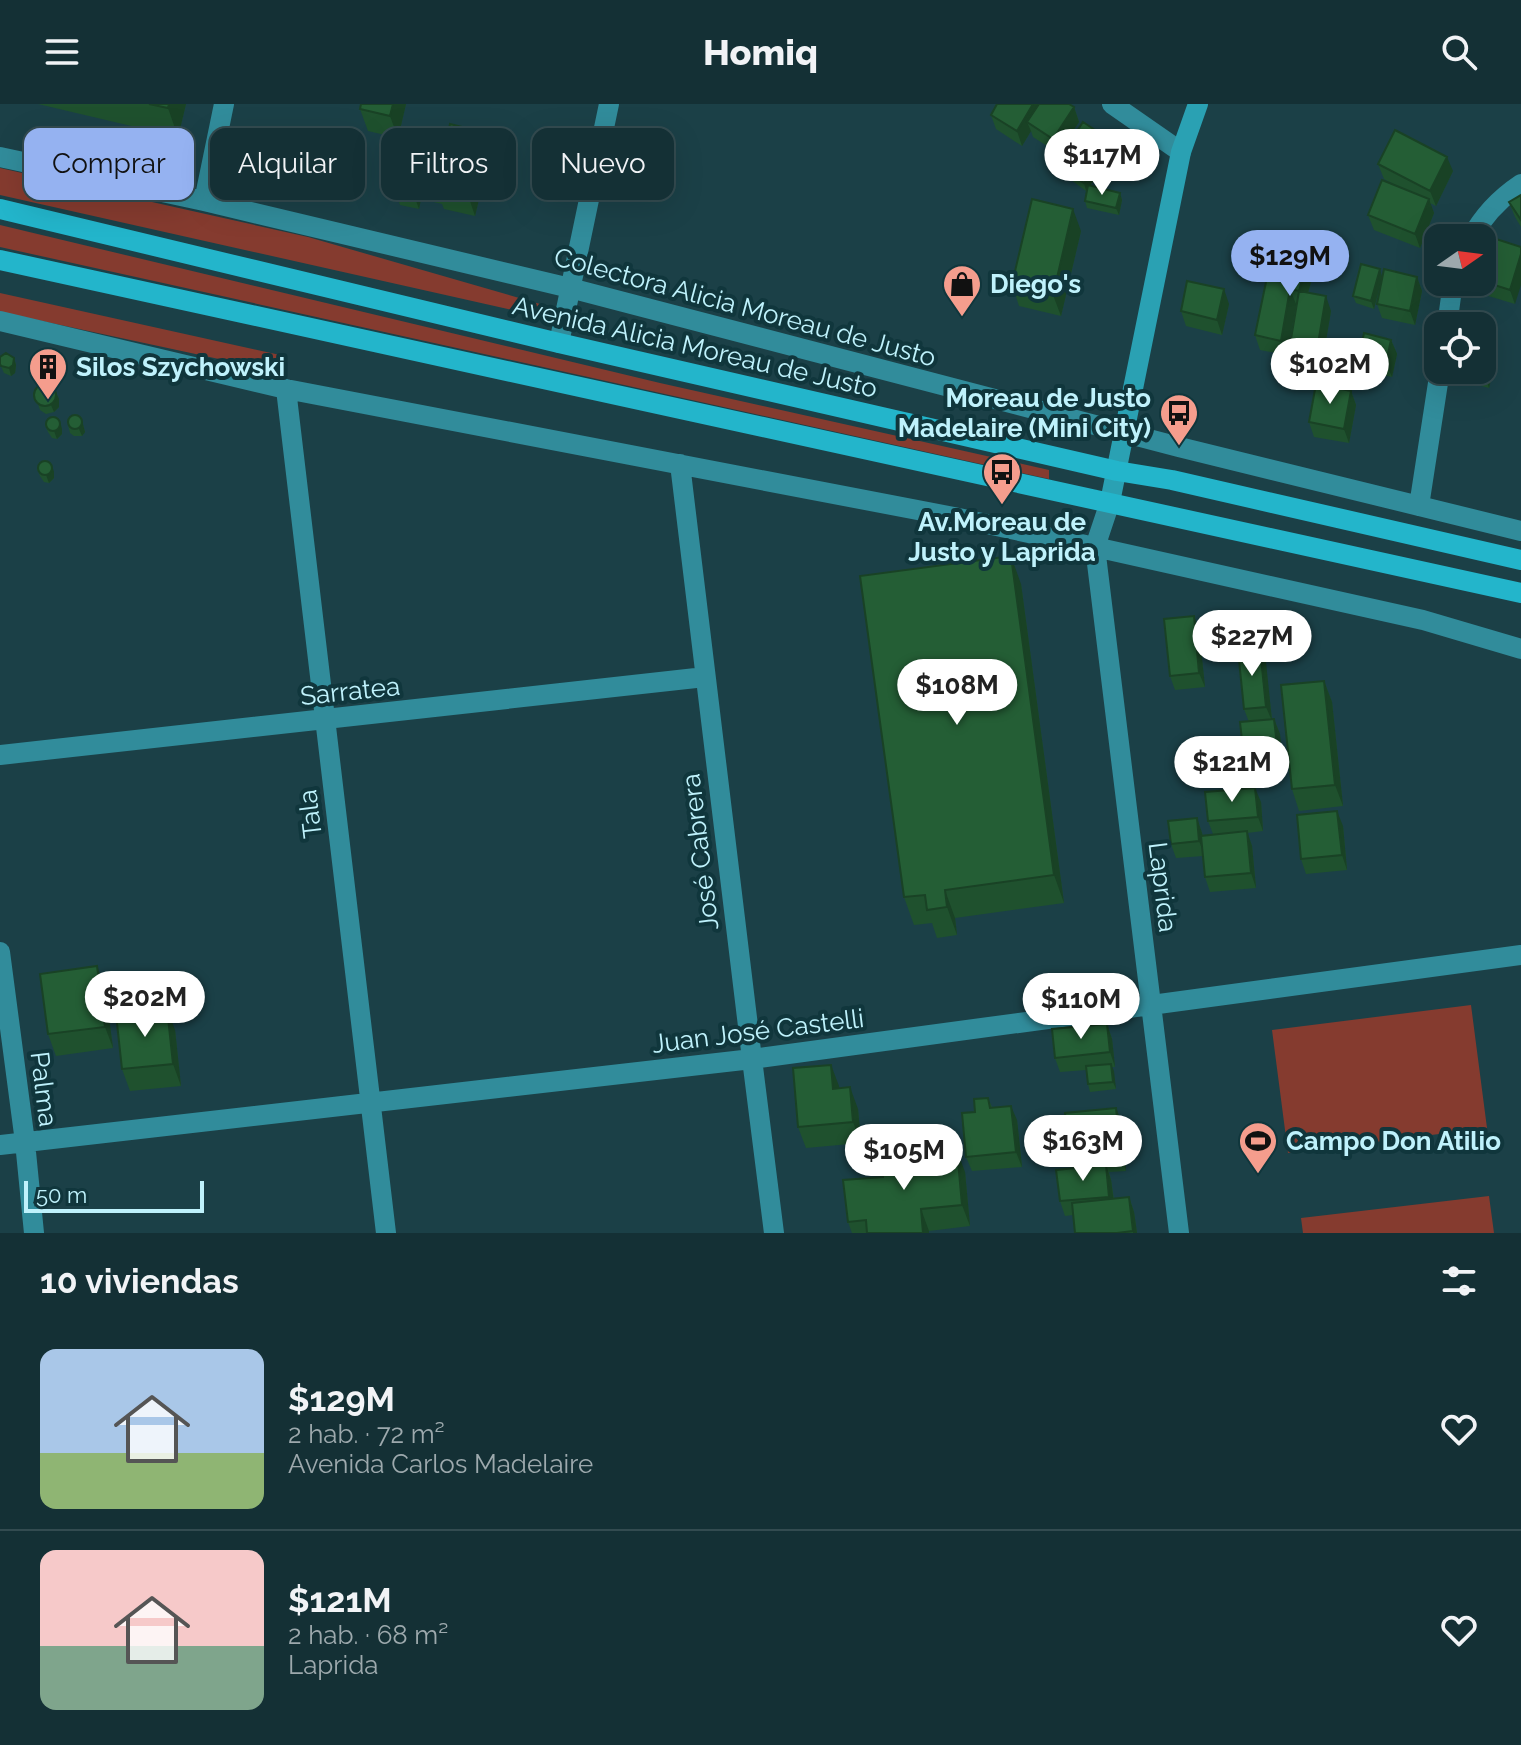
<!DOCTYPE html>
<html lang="es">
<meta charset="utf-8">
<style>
body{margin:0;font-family:Raleway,sans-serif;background:#213c41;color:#f1f3f6;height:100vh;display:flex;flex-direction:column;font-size:30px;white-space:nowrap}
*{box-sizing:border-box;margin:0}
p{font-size:26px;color:#9da9ad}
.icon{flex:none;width:44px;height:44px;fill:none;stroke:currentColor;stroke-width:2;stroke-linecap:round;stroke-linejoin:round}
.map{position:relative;height:1129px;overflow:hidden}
.sheet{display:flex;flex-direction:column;background:#143035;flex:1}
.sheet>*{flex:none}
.guide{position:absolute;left:24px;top:24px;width:800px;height:72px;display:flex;gap:16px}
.needle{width:52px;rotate:76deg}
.tools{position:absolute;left:1424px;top:120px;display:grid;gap:16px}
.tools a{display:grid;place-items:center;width:72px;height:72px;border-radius:16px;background:#143035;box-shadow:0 8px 32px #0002,0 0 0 2px #334b50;font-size:40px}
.scale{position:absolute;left:24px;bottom:20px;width:180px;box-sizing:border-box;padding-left:8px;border:4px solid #bff2fc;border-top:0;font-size:22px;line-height:28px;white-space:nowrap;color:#bff2fc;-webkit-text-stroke:6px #10363c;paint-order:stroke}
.price{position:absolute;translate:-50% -68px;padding:0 18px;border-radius:28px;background:#fff;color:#222;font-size:26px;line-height:52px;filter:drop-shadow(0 2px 4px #0008)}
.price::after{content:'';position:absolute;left:50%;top:48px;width:24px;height:18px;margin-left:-12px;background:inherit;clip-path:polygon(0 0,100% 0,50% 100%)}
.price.selected{background:#95b2f1;color:#111}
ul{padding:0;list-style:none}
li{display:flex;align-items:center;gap:24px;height:200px;padding:0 40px}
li+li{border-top:2px solid #334b50}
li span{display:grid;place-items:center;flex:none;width:224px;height:160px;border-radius:16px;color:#555}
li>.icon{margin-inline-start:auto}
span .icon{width:96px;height:96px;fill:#fffc;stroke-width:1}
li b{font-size:34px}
h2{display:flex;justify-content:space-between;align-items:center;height:96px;padding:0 40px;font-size:34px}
.chip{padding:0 28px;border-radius:16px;background:#143035;box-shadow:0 8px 32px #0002,0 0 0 2px #334b50;font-size:28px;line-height:72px}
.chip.selected{background:#95b2f1;color:#111}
header{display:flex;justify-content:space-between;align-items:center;height:104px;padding:0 40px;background:#143035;font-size:36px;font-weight:800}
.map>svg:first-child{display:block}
</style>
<header><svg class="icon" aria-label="menu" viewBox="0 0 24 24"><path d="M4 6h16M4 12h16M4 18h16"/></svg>Homiq<svg class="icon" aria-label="search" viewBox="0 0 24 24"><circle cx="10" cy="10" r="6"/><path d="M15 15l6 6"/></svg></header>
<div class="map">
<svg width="1521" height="1129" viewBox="0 0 1521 1129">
<rect width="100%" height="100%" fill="#1b4047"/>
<!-- green -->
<path fill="#853b2f" d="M0 64 308 133 540 200 535 211 0 91Z
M0 121 660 279 1049 366V375L0 143Z
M0 189 280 251 279 268 0 208Z
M1471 901 1487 1024 1288 1049 1272 926Z
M1489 1092 1494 1129H1303L1301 1114Z"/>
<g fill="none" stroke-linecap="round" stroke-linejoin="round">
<!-- street -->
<path stroke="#318c9b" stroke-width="20" d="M1112 0 1181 48
M0 53 204 97 570 184 1179 343 1521 427
M204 97 224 0
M1471 134C1483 112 1500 94 1521 80
M0 217 286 285 954 413 1095 443 1423 516 1521 545
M1447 222 1453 178
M559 239 609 0
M286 285 386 1129
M680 360 752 955 774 1129
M1110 398 1095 443 1179 1129
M1419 402 1440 266
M0 651 705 573
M0 848 25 1038 34 1129
M0 1041 752 955 1521 851"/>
<!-- secondary -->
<path stroke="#2aa1b3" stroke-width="20" d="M1110 398 1181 48 1198 0"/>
<!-- primary -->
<path stroke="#23b5cb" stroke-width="20" d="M0 105 559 239 1117 367 1172 376 1521 456
M0 156 1521 489"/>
</g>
<!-- wall -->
<path fill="#1f512e" d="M38 0H186L178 33Z
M361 0H406L398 34 368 27 360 5Z
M997 0H1038L1074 3 1079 18 1058 49 1033 33 1031 27 1022 42 996 25 991 11Z
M1101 30 1104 37 1089 59 1098 70 1090 82 1120 89 1122 96 1119 111 1087 104 1085 97 1087 85 1086 87 1063 70 1060 63 1070 48 1068 41Z
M490 49 475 112 444 105 442 100 421 95 419 105 400 101 392 79 434 66 440 67Z
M1378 60 1453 67 1436 102 1430 99 1434 109 1420 144 1374 126 1368 111 1399 83 1384 75Z
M1521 91V123L1515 113 1509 98Z
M1081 127 1061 212 1019 202 1012 180Z
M1493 134 1515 200 1485 191 1480 178H1482V169Z
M1311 144 1317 158 1308 189 1331 207 1322 260 1295 256 1290 241 1296 200 1287 251 1260 246 1255 231Z
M1382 173 1374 205 1356 199 1353 192 1382 173H1417L1422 187 1415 221 1382 214 1377 200Z
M1229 200 1222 231 1186 222 1181 207Z
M1391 236 1397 250 1392 273 1365 267 1359 252Z
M14 254 16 261 15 269 11 272 4 269 0 260Z
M1496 255 1489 284 1462 277 1458 266H1482Z
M1351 287 1356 301 1349 339 1314 333 1309 318Z
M34 288 59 295V303L54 308 46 310 40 306Z
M81 313 85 328 82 332H74L70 329 68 321Z
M45 321 62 325V330L57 335 52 334 48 328Z
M37 365 54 368V374L49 379 44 378 40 372Z
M1021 480 1064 799 955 814 957 831 937 834 932 819 914 821 904 793Z
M1194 512 1199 527 1205 583 1175 586 1170 572Z
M1280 516 1285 531 1287 553 1265 555 1272 615H1274L1280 630 1283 665 1249 668 1244 654 1249 618 1244 605 1239 558H1236L1231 543Z
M1324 577 1332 598 1343 702 1299 707 1292 685Z
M1261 698 1263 727 1247 729 1252 742 1256 784 1210 788 1205 773 1203 752 1176 754 1171 740 1197 714 1203 732 1213 730 1208 717Z
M1343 722 1347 766 1306 770 1301 755Z
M105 884 113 944 56 952 48 930Z
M1107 920 1112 935 1115 963H1112L1116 985 1090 988 1088 980 1086 966 1060 968 1055 954Z
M175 926 181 982 130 987 122 965Z
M831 961 839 984 858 1005 861 1039 806 1044 798 1023Z
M988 994 992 1003 1017 1016 1022 1063 972 1067 966 1053 975 1008Z
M1116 1004 1122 1019 1126 1067 1109 1068 1111 1076 1114 1095 1129 1093 1134 1108 1137 1129H1075L1073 1111 1065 1112 1060 1097 1073 1064 1070 1057Z
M965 1068 970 1122 929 1127V1129H852L848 1118Z"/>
<!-- shaded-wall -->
<path fill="#194225" d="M169 0H186L178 33 168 4Z
M393 0H406L398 34 390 12Z
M1033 0H1038L1042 10 1027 18 1031 27 1022 42 1017 27Z
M1074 3 1079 18 1058 49 1053 35Z
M482 28 490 49 475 112 468 91Z
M1101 30 1104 37 1088 60 1085 53Z
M427 49 435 71 424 64Z
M1447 53 1453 67 1436 102 1430 87Z
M1095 63 1098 70 1086 87 1084 79Z
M413 73 421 95 419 105 411 83Z
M1120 89 1122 96 1119 111 1116 104Z
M1429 95 1434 109 1420 144 1415 130Z
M1073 105 1081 127 1061 212 1053 191Z
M1311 144 1317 158 1304 202 1299 187Z
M1521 150V181L1515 200 1510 186Z
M1380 165 1382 173 1374 205 1371 197Z
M1417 173 1422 187 1415 221 1410 207Z
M1224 185 1229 200 1222 231 1217 216Z
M1290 185 1296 200 1287 251 1281 237Z
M1326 192 1331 207 1322 260 1317 246Z
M1391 236 1397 250 1392 273 1386 259Z
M1491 241 1496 255 1489 284 1484 269Z
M14 254 16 261 15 269 11 272 9 264Z
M1351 287 1356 301 1349 339 1344 325Z
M56 288 59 295V303L54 308 51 301Z
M81 313 85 328 82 332 79 325Z
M60 317 62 325V330L57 335 54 327Z
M52 361 54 368V374L49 379 46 371Z
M1011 452 1021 480 1064 799 1054 771Z
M1194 512 1199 527 1205 583 1199 569Z
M1280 516 1285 531 1287 553 1282 538Z
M1260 544 1266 558 1272 617 1266 603Z
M1324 577 1332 598 1343 702 1335 681Z
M1274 615 1280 630 1283 665 1278 650Z
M1255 684 1261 698 1263 727 1258 713Z
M1337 707 1343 722 1347 766 1342 751Z
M1197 714 1202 729 1205 752 1199 737Z
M1247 727 1252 742 1256 784 1251 769Z
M945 786 955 814 957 831 947 803Z
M97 862 105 884 113 944 105 923Z
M167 904 175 926 181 982 173 960Z
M1107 920 1112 935 1115 963 1110 948Z
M1111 960 1114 967 1116 985 1113 978Z
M831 961 839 982 841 1007 833 985Z
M850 983 858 1005 861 1039 853 1018Z
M1011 1002 1017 1016 1022 1063 1016 1048Z
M1116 1004 1122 1019 1126 1067 1121 1052Z
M957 1046 965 1068 970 1122 962 1101Z
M1106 1061 1111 1076 1115 1107 1109 1093Z
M1129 1093 1134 1108 1137 1129H1133V1127Z
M921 1105 929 1127V1129H923Z"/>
<!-- building -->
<path fill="#245e35" stroke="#194225" stroke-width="2" d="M149 0H169L168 4Z
M361 0H393L390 12 360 5Z
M997 0H1033L1017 27 991 11Z
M1039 0H1069L1074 3 1053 35 1027 18Z
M1083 18 1101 30 1085 53 1068 41Z
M450 20 482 28 468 91 436 83 437 79 413 73 411 83 392 79 401 43 427 49 424 64 440 67Z
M1395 26 1447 53 1430 87 1378 60Z
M1071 46 1095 63 1084 79 1060 63Z
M1382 76 1429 95 1415 130 1368 111Z
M1088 81 1120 89 1116 104 1085 97Z
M1521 91V116L1509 98Z
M1032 95 1073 105 1053 191 1012 180Z
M1279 134 1311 144 1299 187 1326 192 1317 246 1290 241 1299 187 1290 185 1281 237 1255 231 1266 178Z
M1493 134 1521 143V150L1510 186 1482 177V169Z
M1361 160 1380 165 1371 197 1353 192Z
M1384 165 1417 173 1410 207 1377 200Z
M1187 177 1224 185 1217 216 1181 207Z
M1364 229 1391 236 1386 259 1359 252Z
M1482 239 1491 241 1484 269 1471 266H1482Z
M6 249 14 254 13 261 9 264 1 262 0 260V253Z
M1316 280 1351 287 1344 325 1309 318Z
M34 291a11 11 0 1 1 22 0a11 11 0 1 1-22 0Z
M68 318a7 7 0 1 1 14 0a7 7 0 1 1-14 0Z
M46 320a7 7 0 1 1 14 0a7 7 0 1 1-14 0Z
M38 364a7 7 0 1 1 14 0a7 7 0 1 1-14 0Z
M1011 452 1054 771 945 786 947 803 927 806 925 791 904 793 860 472Z
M1194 512 1199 569 1170 572 1164 515Z
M1280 516 1282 538 1231 543 1228 521Z
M1260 544 1266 603 1244 605 1238 546Z
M1324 577 1335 681 1292 685 1281 581Z
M1274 615 1278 650 1244 654 1240 618Z
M1255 684 1258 713 1208 717 1205 688Z
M1337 707 1342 751 1301 755 1297 711Z
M1197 714 1199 737 1171 740 1168 717Z
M1247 727 1251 769 1205 773 1201 732Z
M97 862 105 923 48 930 40 870Z
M167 904 173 960 122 965 116 910Z
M1107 920 1110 948 1055 954 1052 925Z
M1111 960 1113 978 1088 980 1086 962Z
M831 961 833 985 850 983 853 1018 798 1023 793 964Z
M988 994 990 1004 1011 1002 1016 1048 966 1053 962 1009 975 1008 974 995Z
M1116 1004 1121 1052 1070 1057 1065 1009Z
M957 1046 962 1101 921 1105 923 1129H867L866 1116 848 1118 843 1076 883 1073 882 1053Z
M1106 1061 1109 1093 1060 1097 1056 1066Z
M1129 1093 1133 1127 1117 1129H1075L1072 1099Z"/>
<!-- icons -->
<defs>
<g id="shop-pin" transform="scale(2)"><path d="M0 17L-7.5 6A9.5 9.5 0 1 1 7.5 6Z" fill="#f59d8d" stroke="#10363c"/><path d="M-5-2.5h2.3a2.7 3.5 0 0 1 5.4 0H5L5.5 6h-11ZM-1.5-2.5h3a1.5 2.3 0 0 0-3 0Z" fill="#111"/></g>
<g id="building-pin" transform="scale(2)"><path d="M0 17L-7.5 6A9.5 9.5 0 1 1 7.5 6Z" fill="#f59d8d" stroke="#10363c"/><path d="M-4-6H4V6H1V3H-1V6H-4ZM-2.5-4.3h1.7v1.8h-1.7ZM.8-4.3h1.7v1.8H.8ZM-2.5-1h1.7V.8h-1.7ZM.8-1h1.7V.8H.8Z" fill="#111"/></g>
<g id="bus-pin" transform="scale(2)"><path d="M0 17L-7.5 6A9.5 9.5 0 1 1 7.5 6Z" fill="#f59d8d" stroke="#10363c"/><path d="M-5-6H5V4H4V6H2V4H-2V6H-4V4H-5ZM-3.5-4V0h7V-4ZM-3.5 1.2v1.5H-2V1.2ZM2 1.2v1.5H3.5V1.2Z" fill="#111"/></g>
<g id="stadium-pin" transform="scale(2)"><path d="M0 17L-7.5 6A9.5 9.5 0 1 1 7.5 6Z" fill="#f59d8d" stroke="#10363c"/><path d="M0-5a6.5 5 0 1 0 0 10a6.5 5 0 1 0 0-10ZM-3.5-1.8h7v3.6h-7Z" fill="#111"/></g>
</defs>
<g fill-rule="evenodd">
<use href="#shop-pin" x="962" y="180"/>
<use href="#building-pin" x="48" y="263"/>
<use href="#bus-pin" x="1179" y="309"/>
<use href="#bus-pin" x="1002" y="368"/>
<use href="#stadium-pin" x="1258" y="1037"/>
</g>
<g text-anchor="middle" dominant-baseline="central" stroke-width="8" stroke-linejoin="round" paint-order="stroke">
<!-- poi labels -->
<g font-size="26" font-weight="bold" fill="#bff2fc" stroke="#10363c" text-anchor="start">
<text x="990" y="180">Diego's</text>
<text x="76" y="263">Silos Szychowski</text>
<text x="1151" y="294" text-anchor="end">Moreau de Justo<tspan x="1151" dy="30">Madelaire (Mini City)</tspan></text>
<text x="1002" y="418" text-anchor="middle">Av.Moreau de<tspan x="1002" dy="30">Justo y Laprida</tspan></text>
<text x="1286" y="1037">Campo Don Atilio</text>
</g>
<!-- street labels -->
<g font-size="26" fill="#bff2fc" stroke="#10363c">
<text transform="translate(745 203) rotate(15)">Colectora Alicia Moreau de Justo</text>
<text transform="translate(695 243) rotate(13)">Avenida Alicia Moreau de Justo</text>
<text transform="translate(350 587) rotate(-6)">Sarratea</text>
<text transform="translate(310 710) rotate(-97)">Tala</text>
<text transform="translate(700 748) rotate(-97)">José Cabrera</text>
<text transform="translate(1163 783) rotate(83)">Laprida</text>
<text transform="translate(758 927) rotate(-7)">Juan José Castelli</text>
<text transform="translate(44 985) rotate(83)">Palma</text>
</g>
</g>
</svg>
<div class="tools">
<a><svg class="needle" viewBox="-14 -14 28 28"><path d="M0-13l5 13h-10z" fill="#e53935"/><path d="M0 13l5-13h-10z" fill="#9da9ad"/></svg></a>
<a><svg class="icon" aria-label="locate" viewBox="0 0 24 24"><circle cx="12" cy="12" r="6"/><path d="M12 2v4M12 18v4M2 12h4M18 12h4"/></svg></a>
</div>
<div class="scale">50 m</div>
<b class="price" style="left:1102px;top:93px">$117M</b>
<b class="price selected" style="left:1290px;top:194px">$129M</b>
<b class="price" style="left:1330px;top:302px">$102M</b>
<b class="price" style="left:1252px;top:574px">$227M</b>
<b class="price" style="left:957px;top:623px">$108M</b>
<b class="price" style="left:1232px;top:700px">$121M</b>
<b class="price" style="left:145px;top:935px">$202M</b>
<b class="price" style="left:1081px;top:937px">$110M</b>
<b class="price" style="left:1083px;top:1079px">$163M</b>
<b class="price" style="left:904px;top:1088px">$105M</b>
<div class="guide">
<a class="chip selected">Comprar</a>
<a class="chip">Alquilar</a>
<a class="chip">Filtros</a>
<a class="chip">Nuevo</a>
</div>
</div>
<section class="sheet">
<h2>10 viviendas<svg class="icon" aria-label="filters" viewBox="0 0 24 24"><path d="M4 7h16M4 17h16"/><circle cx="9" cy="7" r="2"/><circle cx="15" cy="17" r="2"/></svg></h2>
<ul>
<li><span style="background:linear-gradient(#a9c7e8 65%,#8fb573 0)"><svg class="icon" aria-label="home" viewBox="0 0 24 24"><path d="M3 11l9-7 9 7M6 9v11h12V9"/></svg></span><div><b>$129M</b><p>2 hab. · 72 m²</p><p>Avenida Carlos Madelaire</p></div><svg class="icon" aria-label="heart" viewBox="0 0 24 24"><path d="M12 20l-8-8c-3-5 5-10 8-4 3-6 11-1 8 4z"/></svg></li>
<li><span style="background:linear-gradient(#f6c9c9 60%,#7fa58c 0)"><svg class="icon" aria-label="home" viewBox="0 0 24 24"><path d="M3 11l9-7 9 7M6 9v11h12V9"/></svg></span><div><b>$121M</b><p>2 hab. · 68 m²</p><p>Laprida</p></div><svg class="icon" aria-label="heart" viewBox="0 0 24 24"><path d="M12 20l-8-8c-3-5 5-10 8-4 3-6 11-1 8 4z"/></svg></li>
</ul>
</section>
